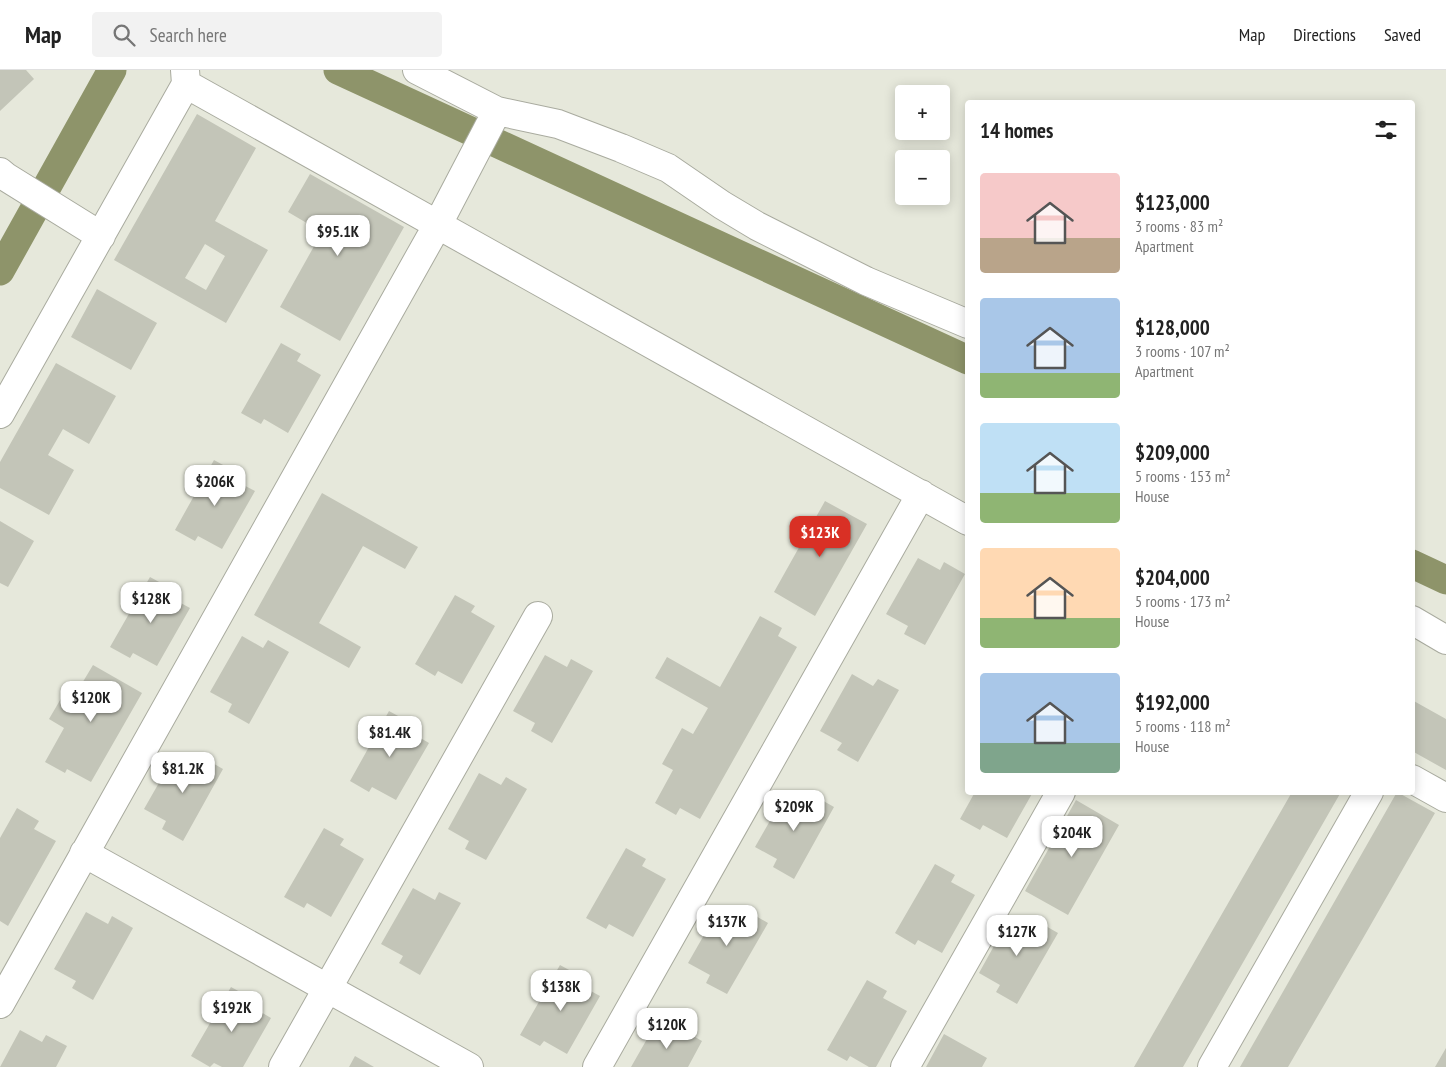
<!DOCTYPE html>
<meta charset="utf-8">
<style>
body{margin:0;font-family:"PT Sans Narrow",sans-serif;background:#f2f2f2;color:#222;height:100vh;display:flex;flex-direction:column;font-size:19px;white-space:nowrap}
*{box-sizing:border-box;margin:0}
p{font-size:16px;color:#767676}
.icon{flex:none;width:28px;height:28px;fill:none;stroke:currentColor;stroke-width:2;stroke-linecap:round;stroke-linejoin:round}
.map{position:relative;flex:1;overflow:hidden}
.details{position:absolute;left:965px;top:30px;width:450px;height:695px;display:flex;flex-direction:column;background:#fff;border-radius:5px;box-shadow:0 2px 12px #0003}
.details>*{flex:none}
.buttons{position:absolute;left:895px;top:15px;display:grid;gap:10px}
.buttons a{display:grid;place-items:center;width:55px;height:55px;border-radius:5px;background:#fff;box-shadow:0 2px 12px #0003;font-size:25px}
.price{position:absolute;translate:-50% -42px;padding:0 11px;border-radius:10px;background:#fff;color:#222;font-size:16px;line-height:32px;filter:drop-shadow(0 1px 2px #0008)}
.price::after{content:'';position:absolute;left:50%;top:30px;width:15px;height:11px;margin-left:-8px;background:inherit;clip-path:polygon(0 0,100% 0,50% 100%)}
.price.active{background:#d93025;color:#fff}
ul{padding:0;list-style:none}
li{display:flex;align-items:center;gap:15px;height:125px;padding:0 15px}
li span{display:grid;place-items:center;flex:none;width:140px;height:100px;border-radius:5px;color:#555}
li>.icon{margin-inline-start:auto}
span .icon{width:60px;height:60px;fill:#fffc;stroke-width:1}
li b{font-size:21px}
h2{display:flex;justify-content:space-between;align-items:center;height:60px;padding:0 15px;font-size:21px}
header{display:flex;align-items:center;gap:30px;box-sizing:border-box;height:70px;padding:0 25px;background:#fff;border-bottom:1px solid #e0e0e0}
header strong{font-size:24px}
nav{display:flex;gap:28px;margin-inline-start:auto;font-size:18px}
.search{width:350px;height:45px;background:#f2f2f2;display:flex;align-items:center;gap:12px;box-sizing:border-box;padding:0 18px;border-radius:5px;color:#767676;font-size:19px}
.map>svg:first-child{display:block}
</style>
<header>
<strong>Map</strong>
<div class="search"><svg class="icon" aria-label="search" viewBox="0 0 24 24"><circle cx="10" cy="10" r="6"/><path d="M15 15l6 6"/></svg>Search here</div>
<nav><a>Map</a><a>Directions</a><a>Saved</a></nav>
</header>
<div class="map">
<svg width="1446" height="997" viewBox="0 0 1446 997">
<rect width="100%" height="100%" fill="#e6e8db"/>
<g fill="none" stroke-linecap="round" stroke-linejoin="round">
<!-- canal -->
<path stroke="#8e946a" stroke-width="29" d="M338 0 968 290
M0 201 112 0
M1412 494 1446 510"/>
</g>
<!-- building -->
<path fill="#c3c5b8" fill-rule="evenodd" d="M0 0H26L34 9 0 41Z
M197 44 256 78 215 151 268 180 226 253 114 190ZM205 174 225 186 206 220 185 208Z
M310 104 404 157 340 271 280 237 322 162 288 142Z
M97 219 157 253 131 300 71 267Z
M281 273 301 284 297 291 321 305 288 363 264 349 261 354 241 343Z
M56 293 116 326 89 374 63 359 48 385 74 400 49 445 0 418V392Z
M214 390 234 401 230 408 255 421 222 479 198 466 195 471 175 460Z
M322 423 418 477 405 499 363 476 319 553 361 577 349 598 254 545Z
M825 431 867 454 815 546 774 522Z
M0 451 34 471 8 517 0 513Z
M918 488 940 500 944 492 965 504 925 575 904 564 908 556 886 544Z
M150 507 170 518 166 525 190 538 157 596 133 583 130 588 110 577Z
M455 525 475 536 471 542 495 556 462 614 438 601 435 606 415 594Z
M760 546 782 558 778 566 797 577 700 749 680 738 676 745 655 733 673 700 662 694 682 658 693 664 708 638 655 608 667 587 720 617Z
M242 566 263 578 268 570 289 582 249 654 228 642 232 634 210 622Z
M545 585 567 597 571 589 593 601 552 673 531 661 535 653 513 641Z
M93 595 142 623 91 712 67 699 65 703 45 692 64 658 49 649 66 620 75 625Z
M852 604 873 616 878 609 899 620 858 692 837 680 842 673 820 661Z
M1412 630 1446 649V700L1412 681Z
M389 641 409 652 405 659 429 673 396 730 372 717 369 722 350 711Z
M176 683 198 695 202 687 223 699 183 771 162 759 166 751 144 739Z
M479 703 501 715 506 707 527 719 486 790 465 779 469 771 448 759Z
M787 721 809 733 813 725 834 737 794 809 773 797 777 789 755 777Z
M975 722H1033L1007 768 983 755 980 760 960 749Z
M1292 722H1341L1183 997H1134Z
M1397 722 1435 743 1362 870 1288 997H1240Z
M1076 730 1119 755 1068 845 1025 821Z
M17 738 39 751 34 759 56 771 8 856 0 851V768Z
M324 758 344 769 340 775 364 789 331 847 307 833 304 838 284 827Z
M626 778 646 789 642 796 666 809 633 867 609 854 606 859 586 848Z
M935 794 955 805 951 812 975 825 942 883 918 870 915 875 895 863Z
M413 818 435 830 439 822 461 833 420 905 399 893 403 886 381 874Z
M720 837 742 849 747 841 768 853 727 924 706 913 710 905 688 893Z
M86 842 108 854 112 846 133 858 93 930 72 918 76 911 54 899Z
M1010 847 1032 859 1037 851 1058 863 1017 934 996 922 1000 915 979 903Z
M560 895 580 906 576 913 600 926 567 984 544 971 540 976 520 965Z
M867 910 887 921 883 928 907 941 876 997H869L850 986 847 991 827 980Z
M231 917 251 928 247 934 271 948 243 997H222L214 993 210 997 191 986Z
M655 955 677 967 681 959 702 971 688 997H631Z
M20 960 42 972 46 965 67 976 56 997H0Z
M944 964 987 988 982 997H926Z
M1446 978V997H1435Z
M355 986 374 997H349Z"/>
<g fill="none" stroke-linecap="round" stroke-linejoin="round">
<!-- minor casing -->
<g stroke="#a9ab9f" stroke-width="30">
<path id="minor" d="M186 14 968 451
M497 41 558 54 621 78 668 98 722 135 757 156 866 211 968 254
M0 102 6 107 101 166
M0 344 186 14 185 0
M1412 550 1446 570
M1412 709 1446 728
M84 783 469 997
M0 934 438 154 497 41 417 0
M283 997 538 546
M597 997 921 424
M905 997 1061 722
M1212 997 1369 722"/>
</g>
<!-- minor -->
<use href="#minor" stroke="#fff" stroke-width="28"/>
</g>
</svg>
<div class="buttons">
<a>+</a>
<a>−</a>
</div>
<b class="price" style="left:338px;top:187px">$95.1K</b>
<b class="price" style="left:215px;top:437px">$206K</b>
<b class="price active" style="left:820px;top:488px">$123K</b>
<b class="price" style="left:151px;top:554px">$128K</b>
<b class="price" style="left:91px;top:653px">$120K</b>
<b class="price" style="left:390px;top:688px">$81.4K</b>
<b class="price" style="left:183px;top:724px">$81.2K</b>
<b class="price" style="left:794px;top:762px">$209K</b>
<b class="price" style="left:1072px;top:788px">$204K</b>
<b class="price" style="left:727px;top:877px">$137K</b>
<b class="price" style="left:1017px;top:887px">$127K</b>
<b class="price" style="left:561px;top:942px">$138K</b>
<b class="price" style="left:232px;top:963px">$192K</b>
<b class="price" style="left:667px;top:980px">$120K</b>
<section class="details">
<h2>14 homes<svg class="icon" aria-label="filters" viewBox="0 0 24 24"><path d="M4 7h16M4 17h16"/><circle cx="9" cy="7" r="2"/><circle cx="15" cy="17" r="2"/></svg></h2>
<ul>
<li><span style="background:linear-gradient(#f6c9c9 65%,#b9a48a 0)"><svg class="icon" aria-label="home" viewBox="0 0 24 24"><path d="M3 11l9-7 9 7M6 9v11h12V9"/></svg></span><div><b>$123,000</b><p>3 rooms · 83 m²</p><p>Apartment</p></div></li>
<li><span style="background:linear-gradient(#a9c7e8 75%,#8fb573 0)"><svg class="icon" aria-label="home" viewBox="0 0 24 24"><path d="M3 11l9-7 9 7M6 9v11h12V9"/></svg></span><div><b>$128,000</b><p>3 rooms · 107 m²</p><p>Apartment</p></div></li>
<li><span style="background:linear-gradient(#bfe0f5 70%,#8fb573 0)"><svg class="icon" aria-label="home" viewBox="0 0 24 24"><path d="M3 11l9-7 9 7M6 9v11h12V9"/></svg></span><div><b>$209,000</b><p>5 rooms · 153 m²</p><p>House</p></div></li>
<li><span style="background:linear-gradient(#ffd9b3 70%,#8fb573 0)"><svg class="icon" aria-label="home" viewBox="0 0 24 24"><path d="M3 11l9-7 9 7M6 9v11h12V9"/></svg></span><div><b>$204,000</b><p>5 rooms · 173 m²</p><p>House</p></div></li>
<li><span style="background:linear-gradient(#a9c7e8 70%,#7fa58c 0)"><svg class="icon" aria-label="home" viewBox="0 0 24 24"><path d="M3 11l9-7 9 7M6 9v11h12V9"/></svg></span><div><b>$192,000</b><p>5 rooms · 118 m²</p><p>House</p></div></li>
</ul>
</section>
</div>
